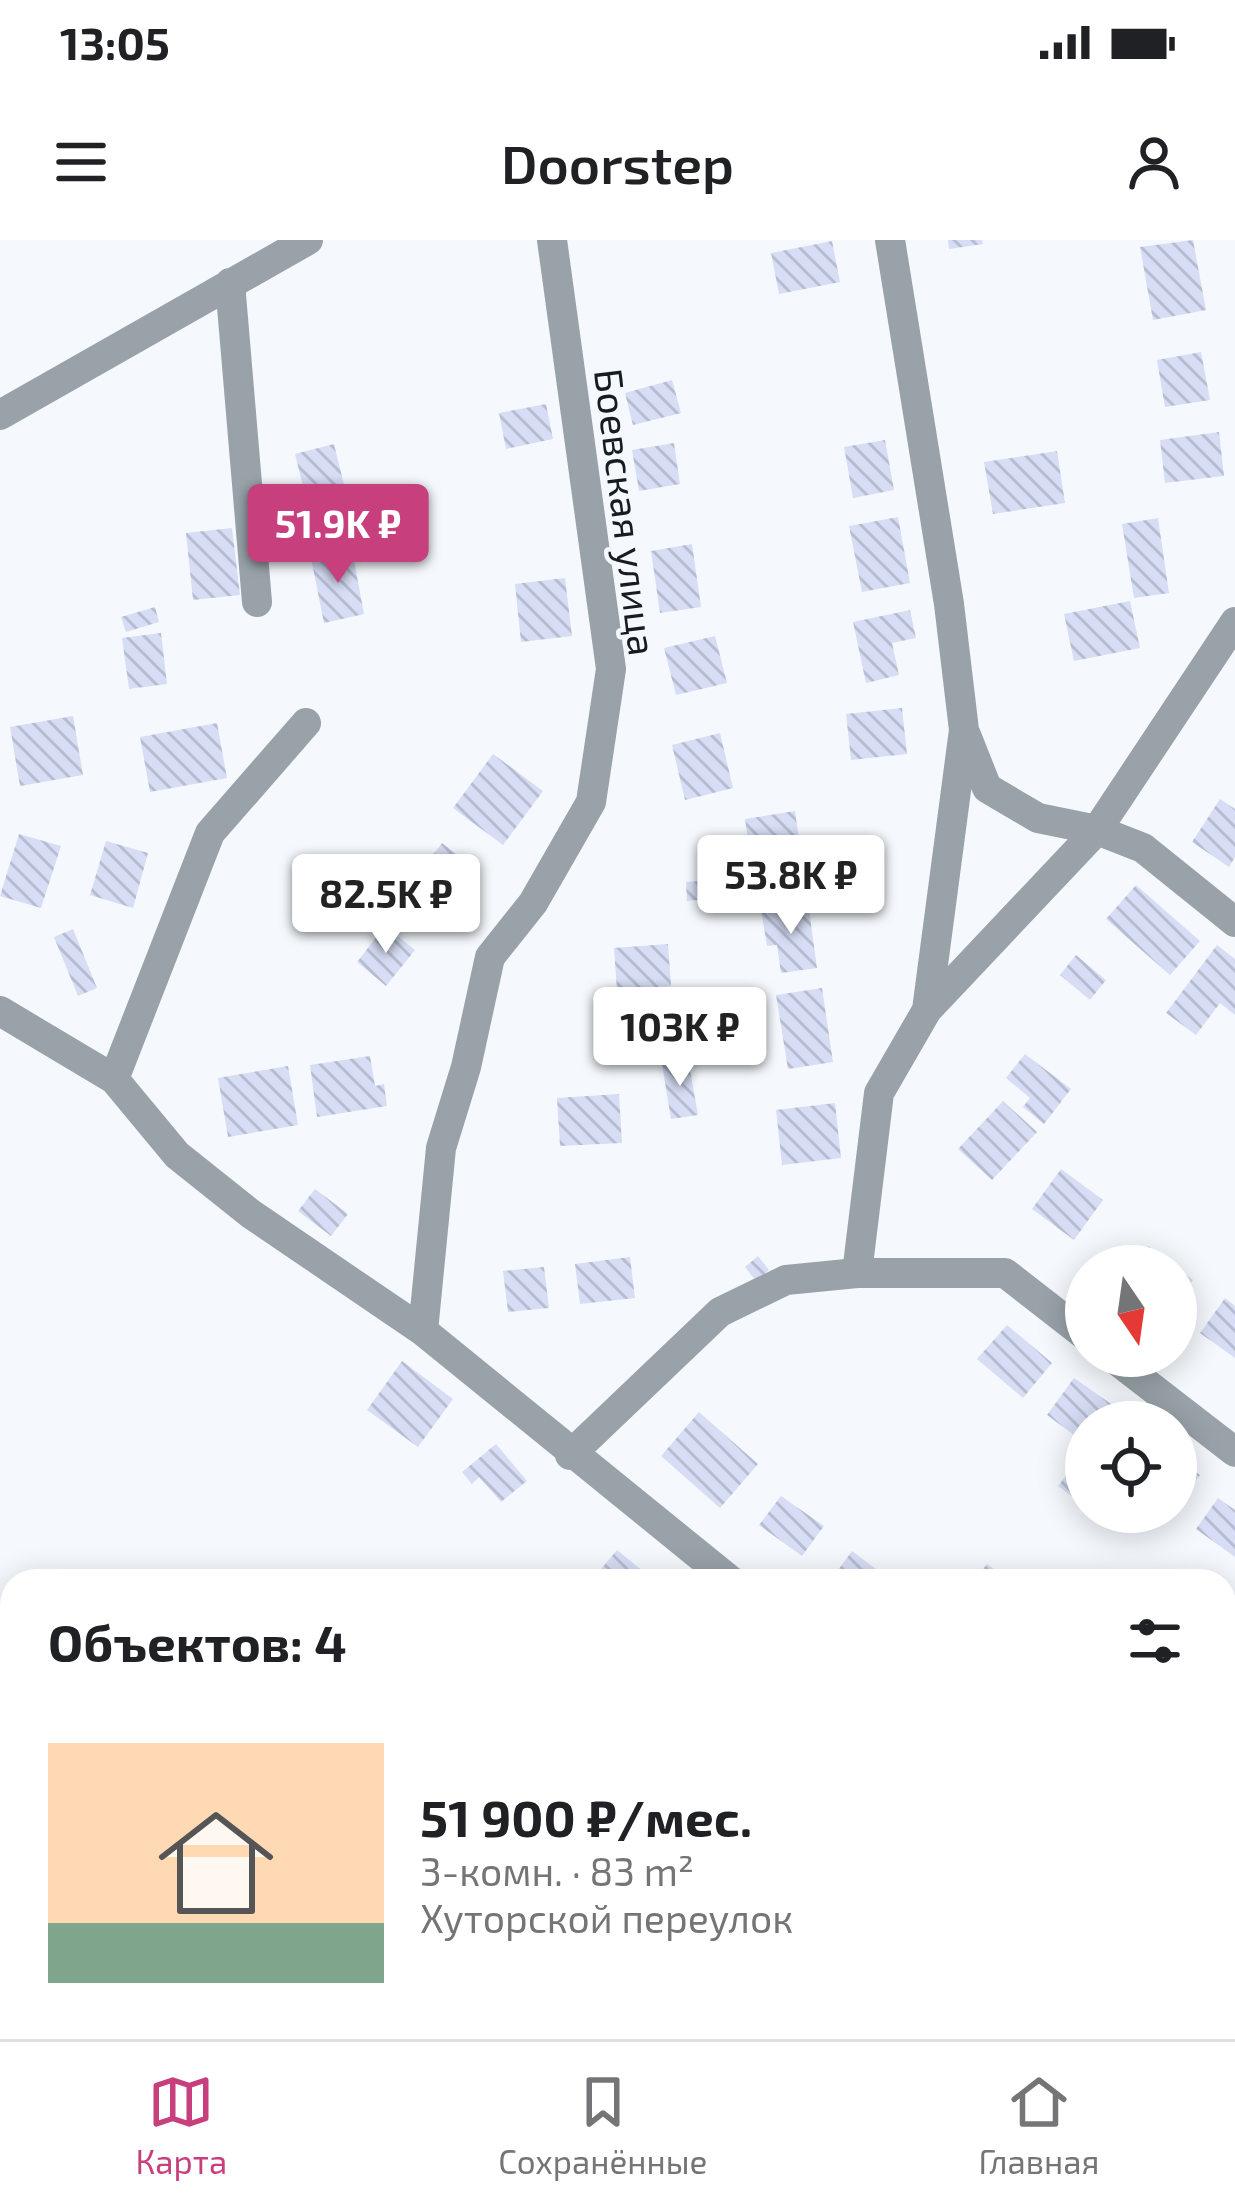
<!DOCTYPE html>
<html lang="ru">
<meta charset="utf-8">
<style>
body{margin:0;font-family:"Exo 2",sans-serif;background:#f2f2f2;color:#202124;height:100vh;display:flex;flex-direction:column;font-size:45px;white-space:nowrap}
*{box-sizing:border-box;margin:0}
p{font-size:39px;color:#757577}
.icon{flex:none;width:66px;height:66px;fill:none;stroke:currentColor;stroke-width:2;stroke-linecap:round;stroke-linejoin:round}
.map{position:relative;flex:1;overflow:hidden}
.side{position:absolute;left:0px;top:1329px;width:1236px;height:471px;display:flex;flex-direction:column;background:#fff;border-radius:36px 36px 0 0;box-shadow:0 6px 30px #0003}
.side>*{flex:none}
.needle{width:78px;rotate:167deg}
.buttons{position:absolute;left:1065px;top:1005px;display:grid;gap:24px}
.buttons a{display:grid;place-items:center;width:132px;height:132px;border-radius:50%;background:#fff;box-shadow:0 6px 30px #0003;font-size:60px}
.price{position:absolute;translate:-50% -102px;padding:0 27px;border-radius:12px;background:#fff;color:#222;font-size:39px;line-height:78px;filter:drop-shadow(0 3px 6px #0008)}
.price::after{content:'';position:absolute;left:50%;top:72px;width:36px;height:27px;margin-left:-18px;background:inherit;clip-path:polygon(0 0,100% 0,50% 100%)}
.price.selected{background:#c73f7c;color:#fff}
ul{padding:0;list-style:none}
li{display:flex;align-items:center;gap:36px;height:300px;padding:0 48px}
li+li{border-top:3px solid #e0e0e0}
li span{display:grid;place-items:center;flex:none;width:336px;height:240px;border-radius:0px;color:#555}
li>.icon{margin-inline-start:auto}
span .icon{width:144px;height:144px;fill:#fffc;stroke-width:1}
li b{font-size:51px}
h2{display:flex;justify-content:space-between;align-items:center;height:144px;padding:0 48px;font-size:51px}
.status{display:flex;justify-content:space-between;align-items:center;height:84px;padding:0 60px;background:#fff;direction:ltr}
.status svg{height:33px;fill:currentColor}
header{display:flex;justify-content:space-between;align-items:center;height:156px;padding:0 48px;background:#fff;font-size:54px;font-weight:600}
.tab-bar{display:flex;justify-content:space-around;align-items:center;height:168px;border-top:3px solid #e0e0e0;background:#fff;font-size:33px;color:#757577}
.tab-bar a{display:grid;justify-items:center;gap:6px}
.tab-bar .selected{color:#c73f7c}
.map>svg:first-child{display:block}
</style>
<div class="status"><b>13:05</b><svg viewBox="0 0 49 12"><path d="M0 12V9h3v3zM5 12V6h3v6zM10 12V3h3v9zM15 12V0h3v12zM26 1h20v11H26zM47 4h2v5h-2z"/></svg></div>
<header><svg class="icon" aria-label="menu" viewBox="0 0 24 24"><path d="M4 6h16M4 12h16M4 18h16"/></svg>Doorstep<svg class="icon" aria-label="person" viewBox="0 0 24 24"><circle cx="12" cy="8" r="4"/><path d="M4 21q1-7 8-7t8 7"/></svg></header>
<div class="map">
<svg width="1235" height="1799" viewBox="0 0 1235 1799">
<defs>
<pattern id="forest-firs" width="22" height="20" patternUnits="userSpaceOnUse" patternTransform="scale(3)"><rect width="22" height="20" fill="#bcb1e5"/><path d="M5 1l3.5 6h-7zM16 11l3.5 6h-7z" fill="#a198c4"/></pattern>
<pattern id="building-back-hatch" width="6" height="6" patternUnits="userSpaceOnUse" patternTransform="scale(3)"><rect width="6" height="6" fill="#d6ddf4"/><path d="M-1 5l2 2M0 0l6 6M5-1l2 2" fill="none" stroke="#b7bdd1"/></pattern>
</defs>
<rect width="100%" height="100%" fill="#f5f9fd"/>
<!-- forest -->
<path fill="url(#forest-firs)" d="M0 1485 12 1486V1637H0Z"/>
<!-- building -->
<path fill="url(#building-back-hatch)" d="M948 0H982L983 4 949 9Z
M1193 0 1206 70 1153 80 1140 7Z
M832 1 840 42 779 54 771 13Z
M1201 112 1210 160 1165 167 1157 120Z
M672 140 681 173 633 185 625 153Z
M546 164 553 199 506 209 499 173Z
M1219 192 1224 236 1165 243 1160 200Z
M885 200 894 250 853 258 844 207Z
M674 203 680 244 639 251 632 210Z
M334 204 346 253 307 263 295 214Z
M1057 211 1065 263 993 274 984 222Z
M898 277 910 343 862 352 849 286Z
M1158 278 1169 353 1134 358 1122 284Z
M232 288 240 355 193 360 186 293Z
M692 304 701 367 660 373 651 311Z
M352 310 364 374 324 383 311 318Z
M565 338 572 396 521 402 515 344Z
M1130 361 1140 408 1074 421 1064 374Z
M155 367 159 382 126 392 121 377Z
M910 370 916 398 892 403 899 435 866 443 853 382Z
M161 393 167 444 129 449 122 398Z
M715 396 727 443 676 455 664 408Z
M902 468 907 514 851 520 846 474Z
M73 476 83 535 20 546 10 487Z
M217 483 227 538 150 552 140 497Z
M720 493 733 548 685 560 672 505Z
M493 514 543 551 503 605 453 568Z
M1220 559 1235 569V617L1229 627 1192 602Z
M795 571 802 621 752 629 745 579Z
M19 594 61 606 41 668 0 656Z
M106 601 148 613 133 668 90 655Z
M442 603 478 631 436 686 400 658Z
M714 640 716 658 687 661 686 642Z
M1136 645 1200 701 1170 735 1106 679Z
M808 663 817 728 781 733 777 705 767 706 761 670Z
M385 686 415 710 386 746 357 722Z
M73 689 97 748 78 756 54 697Z
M668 704 671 746 617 750 614 708Z
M1217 705 1235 719V775L1220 763 1196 795 1166 773Z
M1076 715 1106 740 1090 760 1060 735Z
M822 748 833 822 788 829 776 755Z
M1025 814 1071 849 1044 884 1023 867 1030 858 1006 838Z
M370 816 375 846 384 844 387 866 317 877 310 825Z
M688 819 698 875 671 879 662 824Z
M288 826 298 885 228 897 218 838Z
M619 854 622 903 560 906 557 858Z
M1003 861 1037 892 992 940 958 909Z
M835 863 841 918 782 925 776 870Z
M1061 929 1103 960 1074 1000 1032 969Z
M315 949 348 974 331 996 298 971Z
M1148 1006 1175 1026H1133Z
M758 1016 769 1030 756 1041 745 1027Z
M630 1017 635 1058 580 1064 575 1024Z
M544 1027 549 1068 508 1072 503 1031Z
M1176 1027 1193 1040 1176 1063Z
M1225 1058 1235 1066V1118L1200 1093Z
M1007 1085 1052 1123 1023 1158 977 1119Z
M402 1121 453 1159 418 1207 367 1170Z
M1074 1138 1114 1166 1102 1182H1086V1204L1047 1175Z
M699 1172 758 1224 720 1268 661 1216Z
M496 1204 527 1241 501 1262 479 1237 472 1244 462 1232Z
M1086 1210V1256L1081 1263 1058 1246Z
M1176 1218 1200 1235 1176 1267Z
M781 1256 824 1286 802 1316 759 1285Z
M1218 1258 1235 1270V1317L1196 1289Z
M617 1310 655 1341H591Z
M852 1311 892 1341H830Z
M987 1324 1010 1341H974Z
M1224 1571 1235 1579V1603L1224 1618Z
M1235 1625V1653L1224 1646Z
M1104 1788H1137L1127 1799H1101L1097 1796Z"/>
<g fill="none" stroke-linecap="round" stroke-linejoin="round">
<!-- path -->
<path stroke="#82878d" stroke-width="6" stroke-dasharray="6 6" stroke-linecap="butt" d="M511 1788 518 1799"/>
<!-- minor -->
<path stroke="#98a2a8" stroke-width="30" d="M890 0 949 364 964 490 927 770
M230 43 257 362
M0 175 308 0
M966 495 987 548 1038 578 1097 590 1143 608 1235 682
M0 771 114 839 177 915 251 974 423 1091 731 1341
M114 839 210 593 306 483
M857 1033H1005L1086 1096
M423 1091 441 908 466 827 490 717 533 663 591 562 611 429 552 0
M1111 1116 1235 1212
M570 1215 720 1072 786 1040 857 1033 879 853 927 770 1097 590 1235 382
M1224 1727 1235 1736"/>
</g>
<g text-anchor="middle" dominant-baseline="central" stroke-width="9" stroke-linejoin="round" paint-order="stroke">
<!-- street labels -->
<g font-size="39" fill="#161c23" stroke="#f5f9fd">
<text transform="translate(627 272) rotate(83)">Боевская улица</text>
</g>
</g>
</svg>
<div class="buttons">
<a><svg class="needle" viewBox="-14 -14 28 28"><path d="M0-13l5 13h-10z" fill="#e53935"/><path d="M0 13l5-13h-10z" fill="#757577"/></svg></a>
<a><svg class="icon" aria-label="locate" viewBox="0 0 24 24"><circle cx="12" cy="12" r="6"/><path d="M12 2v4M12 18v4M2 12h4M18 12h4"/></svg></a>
</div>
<b class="price selected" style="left:338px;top:346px">51.9K ₽</b>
<b class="price" style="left:791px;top:697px">53.8K ₽</b>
<b class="price" style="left:386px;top:716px">82.5K ₽</b>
<b class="price" style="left:680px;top:849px">103K ₽</b>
<section class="side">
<h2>Объектов: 4<svg class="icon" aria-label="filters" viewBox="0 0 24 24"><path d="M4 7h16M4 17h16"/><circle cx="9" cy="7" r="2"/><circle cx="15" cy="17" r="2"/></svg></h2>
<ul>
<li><span style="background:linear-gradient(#ffd9b3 75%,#7fa58c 0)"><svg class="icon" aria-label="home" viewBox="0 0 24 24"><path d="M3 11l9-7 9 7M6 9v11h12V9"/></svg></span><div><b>51 900 ₽/мес.</b><p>3-комн. · 83 m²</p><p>Хуторской переулок</p></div></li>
</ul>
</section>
</div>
<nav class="tab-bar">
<a class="selected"><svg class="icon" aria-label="map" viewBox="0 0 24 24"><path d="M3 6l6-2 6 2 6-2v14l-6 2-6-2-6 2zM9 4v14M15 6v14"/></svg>Карта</a>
<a><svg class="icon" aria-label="saved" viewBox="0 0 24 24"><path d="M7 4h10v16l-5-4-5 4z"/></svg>Сохранённые</a>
<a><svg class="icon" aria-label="home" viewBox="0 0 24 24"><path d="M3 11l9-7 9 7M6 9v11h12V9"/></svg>Главная</a>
</nav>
